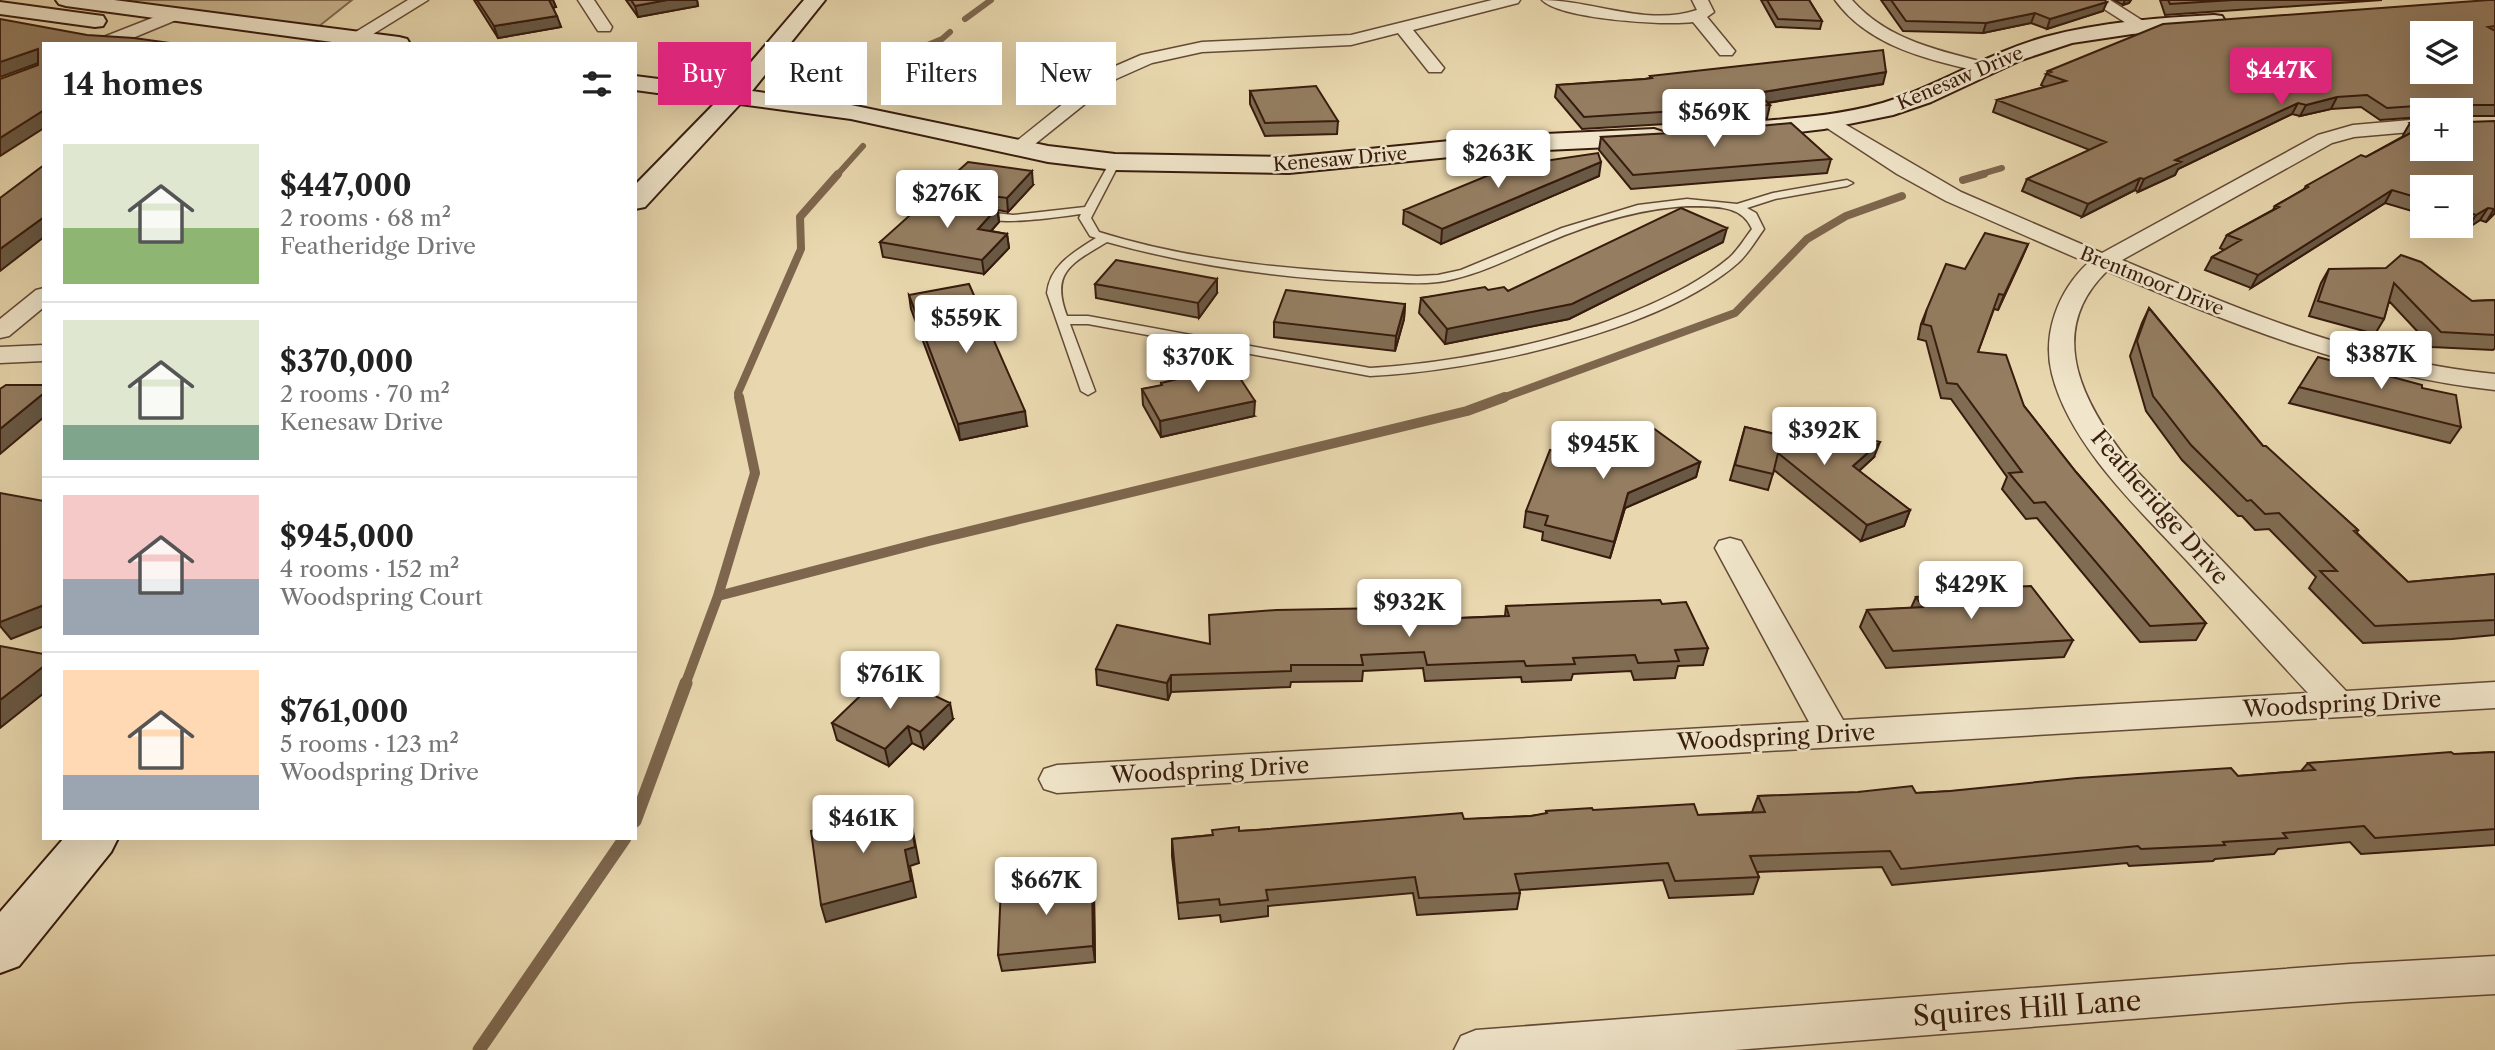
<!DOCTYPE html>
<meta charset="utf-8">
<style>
body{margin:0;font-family:"Libre Caslon Text",serif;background:#f6f6f6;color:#222;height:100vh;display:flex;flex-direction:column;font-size:26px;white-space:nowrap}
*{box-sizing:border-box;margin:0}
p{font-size:23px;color:#767676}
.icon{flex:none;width:38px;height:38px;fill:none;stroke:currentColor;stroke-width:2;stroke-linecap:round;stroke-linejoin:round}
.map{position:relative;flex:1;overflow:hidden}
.panel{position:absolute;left:42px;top:42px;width:595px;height:798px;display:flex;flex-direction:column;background:#fff;border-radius:0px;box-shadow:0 7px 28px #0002}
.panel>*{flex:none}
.top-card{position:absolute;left:658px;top:42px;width:665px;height:63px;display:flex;gap:14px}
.fabs{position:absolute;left:2410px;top:21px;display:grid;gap:14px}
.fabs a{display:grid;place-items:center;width:63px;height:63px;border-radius:0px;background:#fff;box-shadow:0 7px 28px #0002;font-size:35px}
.price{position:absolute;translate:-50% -60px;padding:0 16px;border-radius:7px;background:#fff;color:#222;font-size:23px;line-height:46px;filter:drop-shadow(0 2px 4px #0008)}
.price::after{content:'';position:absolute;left:50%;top:42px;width:21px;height:16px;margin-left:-10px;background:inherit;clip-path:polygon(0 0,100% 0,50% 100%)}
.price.selected{background:#db2777;color:#fff}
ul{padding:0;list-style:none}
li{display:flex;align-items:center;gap:21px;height:175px;padding:0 21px}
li+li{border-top:2px solid #e0e0e0}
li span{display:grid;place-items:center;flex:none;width:196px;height:140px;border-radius:0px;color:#555}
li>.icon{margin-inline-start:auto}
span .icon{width:84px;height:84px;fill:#fffc;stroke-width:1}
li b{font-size:30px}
h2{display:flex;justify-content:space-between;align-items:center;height:84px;padding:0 21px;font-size:30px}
.pill{padding:0 24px;border-radius:0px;background:#fff;box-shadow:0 7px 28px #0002;font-size:24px;line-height:63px}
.pill.selected{background:#db2777;color:#fff}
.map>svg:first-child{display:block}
</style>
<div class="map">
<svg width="2495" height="1050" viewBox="0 0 2495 1050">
<rect width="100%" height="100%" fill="#e9d8af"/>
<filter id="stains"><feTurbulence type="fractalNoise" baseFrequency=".00286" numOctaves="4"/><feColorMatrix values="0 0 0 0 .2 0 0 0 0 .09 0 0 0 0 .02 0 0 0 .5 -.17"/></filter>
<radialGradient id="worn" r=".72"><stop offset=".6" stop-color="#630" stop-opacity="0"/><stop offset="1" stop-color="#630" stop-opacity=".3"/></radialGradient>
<!-- green -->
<path fill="#cbb893" stroke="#816a50" stroke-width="2" d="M105 0H352L318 27Z"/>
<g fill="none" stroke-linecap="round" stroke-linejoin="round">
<!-- stream-far3 -->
<path stroke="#7d664d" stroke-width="6" d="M965 19 991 0
M894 86 896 83 887 62 942 39 950 32
M837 175 863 146
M1978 175 2002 168"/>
<!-- stream-far2 -->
<path stroke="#7d664d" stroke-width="8" d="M1963 180 1984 174
M739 399 738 393 801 249 800 217 838 174
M1500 399 1735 313 1807 239 1846 216 1902 196"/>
<!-- stream-far1 -->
<path stroke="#7d664d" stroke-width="10" d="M718 596 755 473 739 397
M685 685 718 596 929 541 1467 411 1505 397"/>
<!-- stream -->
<path stroke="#7d664d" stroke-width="13" d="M635 821 686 683
M479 1050 625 838"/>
<!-- lane casing -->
<g stroke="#644a36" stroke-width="3">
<path id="lane" d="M1115 159 1120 162 1091 218 1099 232C1201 264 1310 271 1417 276L1438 275 1461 270 1562 228 1638 205 1687 199 1737 204 1773 193 1847 180 1853 183 1847 186 1775 199 1747 208 1756 213 1764 229C1756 240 1748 254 1738 263 1658 333 1474 371 1370 376L1088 324H1070L1095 391 1088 395 1081 391 1047 293C1050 265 1074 252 1096 238L1090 236 1079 218 1081 214C1056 217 991 228 971 214L977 211 1013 215 1085 207 1110 162ZM1687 206C1711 207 1741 203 1752 229 1745 238 1738 250 1729 258 1646 327 1476 362 1370 368L1088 316H1067C1050 272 1072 263 1107 242 1193 266 1286 279 1375 282 1402 282 1428 286 1454 279 1488 271 1517 255 1548 242 1593 223 1638 209 1687 206Z"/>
</g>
<!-- street casing -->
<g stroke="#644a36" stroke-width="3">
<path id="street" d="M408 0H428L357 44H336Z
M578 0H594L612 27 610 31H598Z
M1492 0H1520L1518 3 1413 30 1444 68 1441 72H1429L1398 33 1351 45 1202 52 1152 63 1116 79 1025 152H1011L1008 148 1104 71 1141 55 1202 42 1351 35Z
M1542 0C1592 0 1647 27 1697 10L1692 0H1708L1714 12 1707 17 1735 51 1732 55H1720L1693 22C1665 26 1560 19 1542 0Z
M1835 0H1852C1888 41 1941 51 1991 64L1994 68 1985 73C1931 60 1870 48 1835 0Z
M2090 0H2110L2151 26 2149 30H2137Z
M175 9 183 14 181 18 118 44H94L96 40Z
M1831 116 1961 192 2102 253 2318 135 2353 125 2422 119V131L2354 137 2332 143 2122 260C2248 313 2357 360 2495 374V390C2355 375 2235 325 2107 271 2042 334 2086 408 2132 466L2346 691 2495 682V708L1057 793 1044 789 1039 779 1044 769 1057 765 1809 722 1715 548 1719 541 1730 538 1741 541 1745 548 1843 720 2308 693C2268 650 2229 606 2189 563 2140 510 2070 446 2052 374 2042 334 2058 291 2088 263L1946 201 1897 174 1824 126 1821 122 1824 118Z
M44 288V307L9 336 0 338V319L36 290Z
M44 345V361L0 363V347Z
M2495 956V994L2350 1002 1735 1050H1454L1461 1036 1476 1030 2350 964Z"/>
</g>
<!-- secondary casing -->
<g stroke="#371b0d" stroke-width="4">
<path id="secondary" d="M56 0H114L399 37 407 39 410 44H347L66 6 59 4Z
M804 0H825L752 91 851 105 1048 146 1115 154 1289 157 1500 136 1654 129 1663 132 1667 137 1663 142 1654 145 1500 152 1289 173 1115 170 1048 162 851 119 740 104 645 207 635 209V185L717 101 635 90V76L729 88Z
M0 2 95 15 103 16 106 21 103 26 95 27 0 14Z
M2214 15 2222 16 2225 21 2222 26 2132 34 2072 43 2021 60 1931 102 1893 115 1824 129 1741 139 1732 136 1728 131 1732 126 1741 123C1793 118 1848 116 1898 98 1948 80 1994 51 2045 37 2101 22 2157 18 2214 15Z
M64 838H118L111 852 19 966 0 973V912Z"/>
</g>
<!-- lane -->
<use href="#lane" fill="#f1e6cb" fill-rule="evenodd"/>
<!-- street -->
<use href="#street" fill="#f1e6cb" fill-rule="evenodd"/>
<!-- secondary -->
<use href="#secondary" fill="#f1e6cb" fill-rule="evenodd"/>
</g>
<!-- wall -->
<path fill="#7f6c53" stroke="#371b0d" stroke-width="2" d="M474 0H553L556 7 553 8 561 27 498 38Z
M626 0H697L698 6 638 17Z
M1761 0H1809L1822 21 1820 29 1776 27Z
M1881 0H2104L2103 11 2047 29 2031 23 1983 33 1903 31Z
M2114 0H2131L2129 3 2123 5Z
M2160 0H2382L2165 15Z
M2495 0V116H2464L2495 213 2486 222 2480 220 2468 228 2460 225V187H2422V214L2385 203 2251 288 2205 270 2212 257 2224 250 2220 248 2227 235 2273 210 2275 206 2304 189 2306 186 2366 157 2404 136 2403 135 2410 123 2422 122V149L2460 110H2422V117L2380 120 2361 107 2331 109 2300 116 2292 114 2178 169 2175 175 2138 192 2135 190 2082 217 2022 191 2027 179 2090 150 1993 112 1997 100 2045 87 2041 85 2048 71Z
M1650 76 1883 84 1768 103 1770 105 1767 118 1582 129 1555 97 1557 85 1645 79 1650 78Z
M1250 91 1338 121 1337 134 1265 136 1250 104Z
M1601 137 1831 159 1827 173 1631 189 1599 150Z
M1599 176 1441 244 1403 224 1404 210Z
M1033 185 1008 212 998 210 999 222 991 231 1007 234 1009 248 984 274 883 257 880 242 940 201 938 189Z
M1723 242 1569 319 1445 344 1419 313 1421 298 1488 290 1508 291Z
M2028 244 1998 310 1994 309 1978 352 2024 406 2076 472 2206 623 2196 640 2140 642 2037 518 2026 519 2002 489 2007 477 1951 399 1941 398 1926 341 1918 339 1921 324 1927 309 1965 269Z
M2329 269 2472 301 2495 300V348L2493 350 2432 347 2389 301 2384 319 2375 334 2309 316 2321 283Z
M1095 284 1217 293 1199 318 1096 298Z
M909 295 1027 426 960 440 911 309Z
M1405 304 1404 319 1395 351 1274 337V322Z
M2149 308 2263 446 2358 530 2357 533 2408 582 2495 574V635L2452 639 2363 643 2309 588 2316 577 2269 529 2255 530 2242 516H2238L2182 460 2146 411 2130 356 2142 323Z
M1161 383 1254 416 1161 437 1143 405 1142 389 1161 386Z
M2299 387 2422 388 2461 427 2450 443 2289 403Z
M1745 427 1874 457 1859 471 1910 510 1904 526 1861 541 1774 470 1768 490 1730 480Z
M1574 455 1700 462 1696 477 1625 508 1610 558 1542 540 1543 532 1524 527 1526 511Z
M1964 589 2073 640 2064 657 1886 668 1860 627 1867 610 1911 608 1916 597 1961 595Z
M1662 604 1708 648 1703 665 1678 666 1675 678 1634 680 1631 671 1573 674 1571 680 1522 682 1521 677 1425 681 1423 668 1363 671 1362 681 1291 682 1290 687 1171 692 1168 700 1097 685 1096 669 1210 644 1389 618 1435 619 1505 616 1506 606Z
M953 719 924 749 912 743 889 766 837 740 832 723Z
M2495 752V845L2361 854 2350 842 2278 849 2274 854 2215 859 2213 861 2129 866 2127 863 1892 885 1882 867 1757 872 1759 877 1753 894 1669 898 1663 880 1519 890 1520 893 1517 909 1417 915 1413 893 1268 906V916L1221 922 1220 915 1179 919 1172 856V839L1212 835 1239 831 1531 816 1546 814V811L1593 810 1698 815 1752 812 1758 796 1916 793 2238 776 2301 771 2308 763Z
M1094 895 1095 962 1002 971 998 955Z"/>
<!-- shaded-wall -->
<path fill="#685844" stroke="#371b0d" stroke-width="2" d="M548 0H553L556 7 550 8Z
M667 0H697L698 6 638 17 635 6Z
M2125 0H2131L2129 3 2123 5Z
M2107 2 2103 11 2047 29 2050 19Z
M2035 13 2031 23 1983 33 1986 23Z
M557 16 561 27 498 38 494 26Z
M38 49 44 61 0 77V62Z
M1886 72 1883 84 1753 105 1757 93Z
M2337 97 2331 109 2300 116 2306 105Z
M2298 103 2292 114 2178 169 2175 175 2138 192 2144 179 2175 160Z
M44 110V128L0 156V138Z
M1601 162 1599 176 1441 244 1442 229Z
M1032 171 1033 185 1008 212 1007 198Z
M2140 178 2135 190 2082 217 2088 204Z
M2392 190 2385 203 2251 288 2258 275Z
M997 208 999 222 980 243 978 229Z
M2488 208 2480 220 2468 228 2476 215Z
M2495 208V213L2486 222 2494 209Z
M44 217V237L0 271V249Z
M1727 228 1723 242 1569 319 1445 344 1447 329 1651 264Z
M1007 234 1009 248 984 274 982 260Z
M2028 244 2022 258 1998 310 2004 295Z
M1217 279V293L1199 318 1198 303Z
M1405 304 1404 319 1395 351 1396 336Z
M44 393V417L0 454V429Z
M1255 401 1254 416 1161 437 1160 421Z
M1025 411 1027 426 960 440 958 424Z
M1880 442 1874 457 1847 482 1853 466Z
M1700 462 1696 477 1625 508 1610 558 1628 493Z
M1910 510 1904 526 1861 541 1867 525Z
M44 605V626L11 639 0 626V622Z
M44 666V693L0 728V700Z
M1171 675V692L1168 700 1167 683Z
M950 703 953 719 924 749 920 732Z
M908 726 912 743 889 766 885 749Z
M908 805 919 863 910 866 916 897 826 922 821 905 905 850Z
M1092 879 1094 895 1095 962 1093 946Z"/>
<!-- building -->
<path fill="#947d61" stroke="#371b0d" stroke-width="2" fill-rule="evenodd" d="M477 0H549L557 16 494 26Z
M631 0H667L635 6Z
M1767 0H1809L1822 21 1778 19Z
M1891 0H2104L2107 2 2050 19 2035 13 1986 23 1906 21Z
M2168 0H2233L2170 4Z
M2489 0H2495V26L2488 27 2495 31V105H2467L2464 107V119L2467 122 2495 121V208L2494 209 2488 208 2476 215 2460 210V187H2422V199L2392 190 2258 275 2212 257 2241 240 2227 235 2279 207 2275 206 2308 187 2306 186 2361 155 2366 157 2418 129 2410 123 2422 122V149H2460V110H2431V105L2387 108 2367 95 2337 97 2306 105 2298 103 2175 160 2181 162 2144 179 2140 178 2088 204 2027 179 2106 142 1997 100 2066 81 2046 74 2051 72 2048 71 2163 24ZM2422 33H2460V72H2422Z
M0 19 87 35 134 38 177 44H44V110L0 138V79L38 65V49L0 62Z
M1883 50 1886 72 1757 93 1770 105 1584 117 1557 85 1645 79 1652 78 1650 76Z
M1316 86 1338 121 1265 123 1250 91Z
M1791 123 1831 159 1633 175 1601 137 1707 131Z
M1598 153 1601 162 1442 229 1404 210 1511 166Z
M968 162 1032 171 1007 198 938 189Z
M44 165V217L0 249V198Z
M928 199 997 208 978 229 1007 234 982 260 880 242Z
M1681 208 1727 228 1572 304 1447 329 1421 298 1485 287 1488 290 1504 287 1508 291Z
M1985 233 2028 244 2004 295 1999 294 1978 352 2006 355 2024 406 2076 472 2206 623 2150 626 2045 502 2034 503 2009 473 2022 472 1957 384 1947 383 1931 326 1923 324 1927 309 1946 264 1965 269Z
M2401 255 2421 262 2472 301 2495 300V335L2441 332 2394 283 2384 319 2318 301 2329 269 2386 268Z
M1116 260 1217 279 1198 303 1095 284Z
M969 284 1025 411 958 424 909 295Z
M1286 290 1405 304 1396 336 1274 322Z
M2149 308 2263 446H2266L2358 530 2354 531 2408 582 2495 574V620L2375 626 2320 571H2337L2279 513 2265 514 2251 500 2247 501 2191 445 2153 396 2137 341Z
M2318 357 2422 385V388L2456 395 2461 427 2299 387Z
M1232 366 1255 401 1160 421 1142 389 1162 385 1161 383Z
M6 385H44V393L0 429V389Z
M1810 424 1880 442 1853 466 1910 510 1867 525 1778 453 1773 474 1735 465 1745 427 1804 441Z
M1649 425 1700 462 1628 493 1614 542 1545 525 1548 516 1526 511 1550 450 1574 455Z
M0 493 44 501V605L0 622Z
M2031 586 2073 640 1893 651 1867 610 1923 607 1916 597 1968 595 1964 589Z
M1660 600 1662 604 1686 602 1708 648 1675 650 1679 661 1638 663 1635 655 1573 658 1575 664 1526 666 1524 661 1427 665 1424 652 1361 655 1363 665H1291V671L1171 675 1167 683 1096 669 1117 625 1210 644 1209 615 1276 610 1387 608 1389 618 1434 615 1435 619 1509 616 1506 606Z
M0 646 44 654V666L0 700Z
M885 672 950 703 920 732 908 726 885 749 832 723Z
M2451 752 2454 754 2495 752V829L2375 838 2364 826 2283 833 2287 838 2223 842 2225 845 2141 849 2138 846 1901 869 1890 851 1750 856 1759 877 1675 881 1668 863 1515 874 1520 893 1419 898 1415 877 1266 890 1268 900 1220 905 1219 899 1178 903 1172 839 1213 835 1212 830 1239 827V831L1256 830 1462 813 1464 819 1531 816 1547 813 1546 811 1592 808 1593 810 1694 804 1698 815 1765 812 1758 796 1858 792 1912 786 1916 793 1950 791 2077 778 2231 768 2238 776 2315 770 2308 763Z
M908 805 915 847 905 850 911 881 821 905 811 831Z
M1092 879 1093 946 998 955 1001 887Z"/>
<g text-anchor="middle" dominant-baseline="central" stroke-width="5" stroke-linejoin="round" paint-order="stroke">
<!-- far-street labels -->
<g font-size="19" fill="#371b0d" stroke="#f1e6cb">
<text transform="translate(1960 78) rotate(-23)">Kenesaw Drive</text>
<text transform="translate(1340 159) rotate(-5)">Kenesaw Drive</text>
<text transform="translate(2152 281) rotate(22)">Brentmoor Drive</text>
</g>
<!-- street labels -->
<g font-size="23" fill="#371b0d" stroke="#f1e6cb">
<text transform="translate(2160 507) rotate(49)">Featheridge Drive</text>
<text transform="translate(2342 704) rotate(-3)">Woodspring Drive</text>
<text transform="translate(1776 737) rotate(-3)">Woodspring Drive</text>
<text transform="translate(1210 770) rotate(-3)">Woodspring Drive</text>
</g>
<!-- near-street labels -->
<g font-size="28" fill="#371b0d" stroke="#f1e6cb">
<text transform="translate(2027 1008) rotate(-4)">Squires Hill Lane</text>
</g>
</g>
<rect width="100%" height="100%" filter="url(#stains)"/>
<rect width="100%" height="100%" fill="url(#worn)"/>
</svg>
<div class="fabs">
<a><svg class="icon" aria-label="layers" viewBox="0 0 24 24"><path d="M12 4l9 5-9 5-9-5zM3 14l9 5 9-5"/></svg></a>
<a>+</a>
<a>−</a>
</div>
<b class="price selected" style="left:2281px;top:107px">$447K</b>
<b class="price" style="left:1714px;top:149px">$569K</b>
<b class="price" style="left:1498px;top:190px">$263K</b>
<b class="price" style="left:947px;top:230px">$276K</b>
<b class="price" style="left:966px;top:355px">$559K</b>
<b class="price" style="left:2381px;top:391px">$387K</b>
<b class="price" style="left:1198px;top:394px">$370K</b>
<b class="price" style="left:1824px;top:467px">$392K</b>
<b class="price" style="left:1603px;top:481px">$945K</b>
<b class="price" style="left:1971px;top:621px">$429K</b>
<b class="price" style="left:1409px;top:639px">$932K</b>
<b class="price" style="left:890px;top:711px">$761K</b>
<b class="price" style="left:863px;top:855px">$461K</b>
<b class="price" style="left:1046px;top:917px">$667K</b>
<div class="top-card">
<a class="pill selected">Buy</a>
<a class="pill">Rent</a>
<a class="pill">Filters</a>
<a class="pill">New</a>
</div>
<section class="panel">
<h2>14 homes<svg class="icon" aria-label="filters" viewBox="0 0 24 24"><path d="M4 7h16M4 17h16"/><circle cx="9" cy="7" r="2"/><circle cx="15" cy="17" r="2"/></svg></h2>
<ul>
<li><span style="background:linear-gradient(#dfe7d0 60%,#8fb573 0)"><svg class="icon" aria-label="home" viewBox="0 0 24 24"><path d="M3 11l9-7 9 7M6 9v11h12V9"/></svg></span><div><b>$447,000</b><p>2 rooms · 68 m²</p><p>Featheridge Drive</p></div></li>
<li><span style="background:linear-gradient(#dfe7d0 75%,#7fa58c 0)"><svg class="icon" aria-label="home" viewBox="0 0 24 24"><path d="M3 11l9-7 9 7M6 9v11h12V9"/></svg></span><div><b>$370,000</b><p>2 rooms · 70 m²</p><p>Kenesaw Drive</p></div></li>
<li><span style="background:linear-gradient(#f6c9c9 60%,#9aa5b1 0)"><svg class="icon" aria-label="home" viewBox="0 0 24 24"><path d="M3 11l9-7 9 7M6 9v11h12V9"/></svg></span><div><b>$945,000</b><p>4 rooms · 152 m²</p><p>Woodspring Court</p></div></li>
<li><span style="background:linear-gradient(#ffd9b3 75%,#9aa5b1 0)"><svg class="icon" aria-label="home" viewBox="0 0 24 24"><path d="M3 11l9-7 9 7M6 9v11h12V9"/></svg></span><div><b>$761,000</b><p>5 rooms · 123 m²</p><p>Woodspring Drive</p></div></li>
</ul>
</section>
</div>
